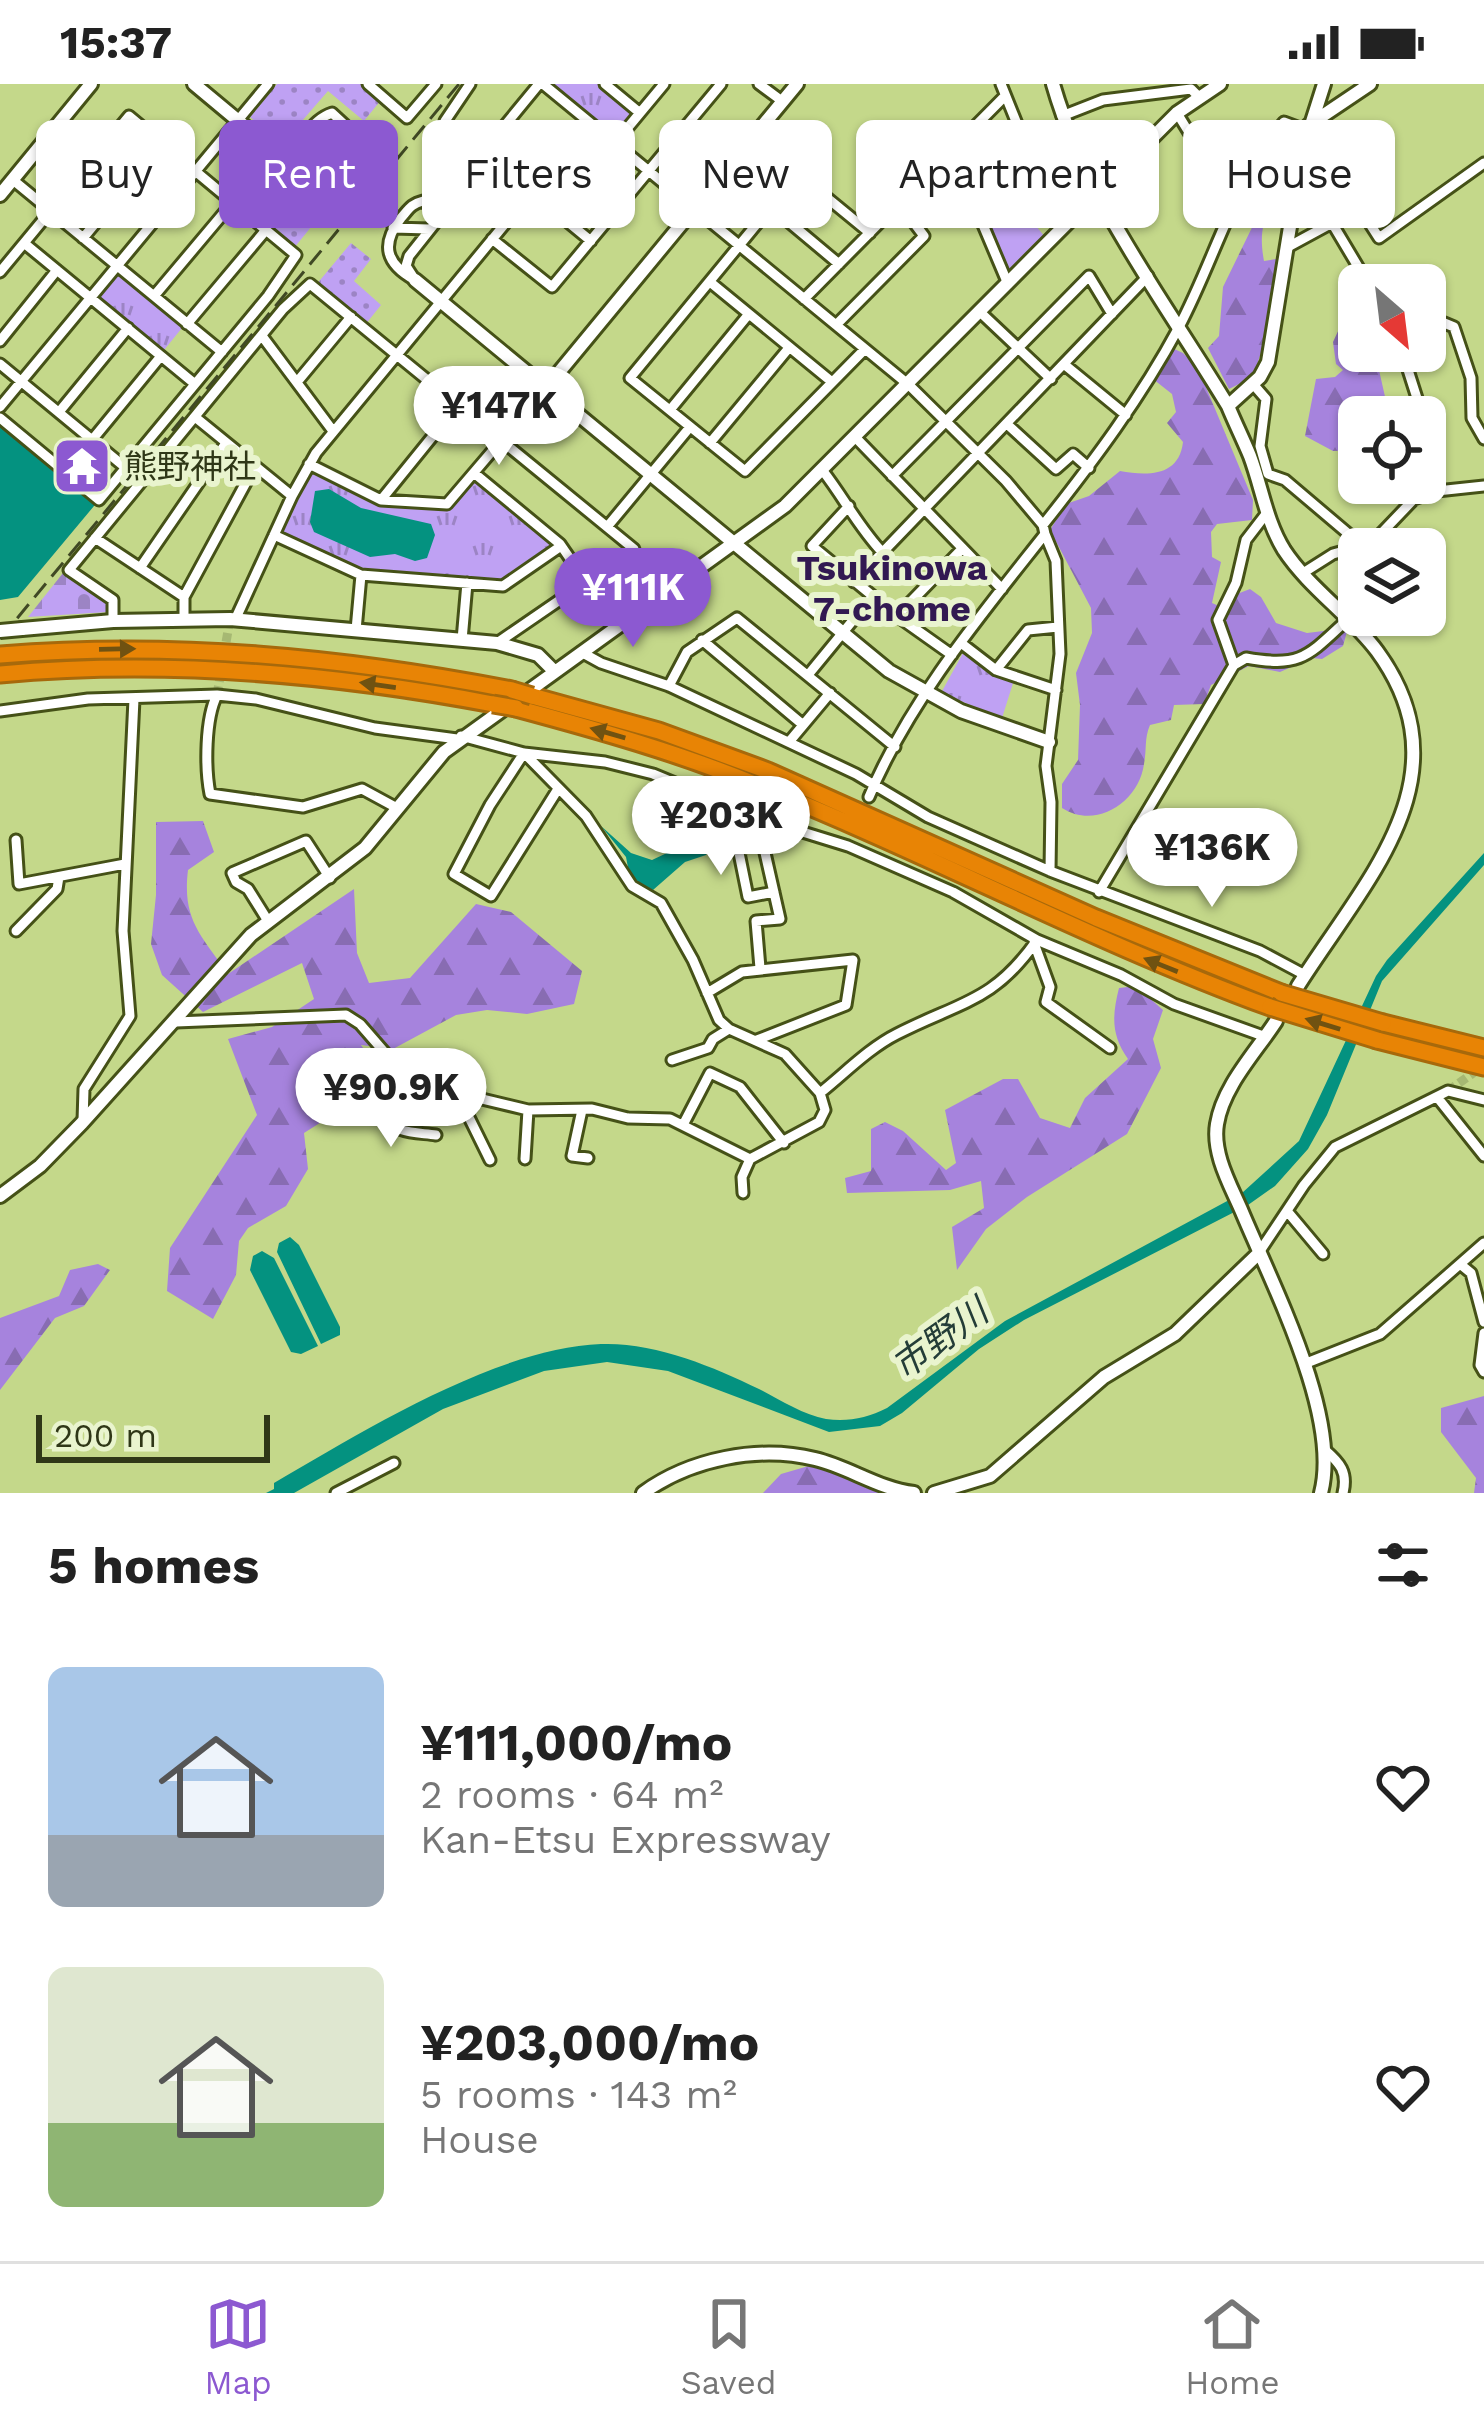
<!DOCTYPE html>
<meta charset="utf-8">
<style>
body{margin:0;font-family:"Work Sans","Noto Sans JP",sans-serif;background:#f2f2f2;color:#222;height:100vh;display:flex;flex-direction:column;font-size:45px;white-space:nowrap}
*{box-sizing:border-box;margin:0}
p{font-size:39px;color:#767676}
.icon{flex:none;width:66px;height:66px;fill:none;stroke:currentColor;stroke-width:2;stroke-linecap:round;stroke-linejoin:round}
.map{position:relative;height:1409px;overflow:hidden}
.details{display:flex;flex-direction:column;background:#fff;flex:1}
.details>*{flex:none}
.guide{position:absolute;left:36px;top:36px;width:1413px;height:108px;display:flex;gap:24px}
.needle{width:78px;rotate:152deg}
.fabs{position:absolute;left:1338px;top:180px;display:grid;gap:24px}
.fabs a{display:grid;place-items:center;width:108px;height:108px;border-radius:18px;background:#fff;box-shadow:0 3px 9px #0004;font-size:60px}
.scale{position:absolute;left:36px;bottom:30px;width:234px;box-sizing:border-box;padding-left:12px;border:6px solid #2f3717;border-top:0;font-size:33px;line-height:42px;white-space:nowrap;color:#2f3717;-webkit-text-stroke:9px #e9f4ce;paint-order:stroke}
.price{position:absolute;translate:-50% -102px;padding:0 27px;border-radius:42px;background:#fff;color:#222;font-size:39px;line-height:78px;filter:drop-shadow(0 3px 6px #0008)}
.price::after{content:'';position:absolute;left:50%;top:72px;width:36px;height:27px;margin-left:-18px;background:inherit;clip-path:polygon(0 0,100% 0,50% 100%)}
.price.selected{background:#8c59d1;color:#fff}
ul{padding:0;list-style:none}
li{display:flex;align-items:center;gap:36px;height:300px;padding:0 48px}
li span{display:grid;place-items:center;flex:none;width:336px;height:240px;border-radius:18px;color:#555}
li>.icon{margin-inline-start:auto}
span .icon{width:144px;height:144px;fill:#fffc;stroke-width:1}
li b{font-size:51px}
h2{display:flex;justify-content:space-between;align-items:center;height:144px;padding:0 48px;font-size:51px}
.tag{padding:0 42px;border-radius:18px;background:#fff;box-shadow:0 3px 9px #0004;font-size:42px;line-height:108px}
.tag.selected{background:#8c59d1;color:#fff}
.status{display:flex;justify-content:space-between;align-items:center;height:84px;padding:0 60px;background:#fff;direction:ltr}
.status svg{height:33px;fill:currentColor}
.tabs{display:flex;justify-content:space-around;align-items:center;height:168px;border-top:3px solid #e0e0e0;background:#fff;font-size:33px;color:#767676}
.tabs a{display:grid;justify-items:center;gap:6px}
.tabs .selected{color:#8c59d1}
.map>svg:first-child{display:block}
</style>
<div class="status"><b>15:37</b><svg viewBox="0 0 49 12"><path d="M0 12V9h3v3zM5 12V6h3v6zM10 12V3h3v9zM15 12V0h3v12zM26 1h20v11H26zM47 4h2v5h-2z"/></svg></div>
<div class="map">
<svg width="1484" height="1409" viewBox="0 0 1484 1409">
<defs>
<pattern id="grass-dots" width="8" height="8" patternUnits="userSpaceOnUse" patternTransform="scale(3)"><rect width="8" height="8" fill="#bfa1f3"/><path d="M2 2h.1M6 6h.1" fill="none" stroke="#9c84c4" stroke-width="1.8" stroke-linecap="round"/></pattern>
<pattern id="forest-firs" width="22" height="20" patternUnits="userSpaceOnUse" patternTransform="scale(3)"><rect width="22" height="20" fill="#a683dd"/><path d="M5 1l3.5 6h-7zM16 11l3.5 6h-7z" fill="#886cb2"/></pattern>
<pattern id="cemetery-stones" width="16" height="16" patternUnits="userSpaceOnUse" patternTransform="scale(3)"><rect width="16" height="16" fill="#bfa1f3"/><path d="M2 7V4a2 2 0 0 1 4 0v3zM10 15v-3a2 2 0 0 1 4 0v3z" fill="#9c84c4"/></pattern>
<pattern id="park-tufts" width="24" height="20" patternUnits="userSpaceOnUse" patternTransform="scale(3)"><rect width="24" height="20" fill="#bfa1f3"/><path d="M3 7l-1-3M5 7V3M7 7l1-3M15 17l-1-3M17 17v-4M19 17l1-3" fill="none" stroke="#9c84c4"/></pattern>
</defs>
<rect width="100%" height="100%" fill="#c4d88a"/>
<!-- grass -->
<path fill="url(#grass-dots)" d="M277 0H362L381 16 364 37 328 7 288 53 275 55 250 33Z
M293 98 308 111 300 123 316 137 294 164 260 136Z
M351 159 371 175 354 197 381 221 365 241 316 201Z"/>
<!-- forest -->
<path fill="url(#forest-firs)" d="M1281 45 1293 46 1300 54 1288 113C1261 127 1259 149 1264 177L1276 175 1279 178 1271 238 1253 293 1229 305 1208 264 1219 252 1223 203 1279 88 1282 79 1272 63Z
M1345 232 1359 249V267H1366L1361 278 1363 283 1379 286 1386 317 1380 327 1359 333V366L1333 367 1305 352 1316 295 1335 293 1343 286 1336 280 1333 258Z
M1170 263 1183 269 1198 284 1253 416 1252 436 1217 440 1211 448 1212 473 1221 478 1212 519 1226 525 1237 510 1250 505 1261 513 1276 539 1307 549 1348 544 1343 562 1322 575 1312 574 1280 588 1249 582 1211 601 1204 620 1174 621 1171 636 1150 641C1144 655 1147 665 1144 680 1139 718 1096 746 1062 724V700L1078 676 1080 621 1076 589 1092 549 1091 524 1050 446 1066 420 1089 412 1120 387C1147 392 1179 393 1183 358L1167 339 1176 328 1172 310 1153 295Z
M203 737 214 768 188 786C182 836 201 851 228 890L354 805 357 869 369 899 410 894 476 820 511 828 582 887 574 920 527 930 487 926 456 931 393 965 361 961 386 997 304 1049 308 1085 286 1122 248 1144 239 1157 236 1191 213 1235 167 1207 170 1164 257 1031 228 955 272 943 314 915 302 879 203 928 162 891 151 860 156 811V738Z
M1136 902 1163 926 1153 955 1161 984 1127 1050 1027 1113 986 1145 957 1186 952 1143 984 1124 981 1097 950 1106 847 1109 845 1094 871 1087V1045L885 1038 903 1047 946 1086 956 1079 945 1026 1003 995H1018L1040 1034 1070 1044 1085 1014 1128 975C1111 951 1112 932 1119 904Z
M98 1180 110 1186 84 1222 55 1234 0 1306V1234L59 1212 70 1186Z
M1484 1312V1409H1474L1476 1394 1441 1348V1324Z
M812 1381 887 1409H763L781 1390Z"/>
<!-- cemetery -->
<path fill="url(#cemetery-stones)" d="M63 489 108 518 109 528 28 533Z"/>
<!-- park -->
<path fill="url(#park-tufts)" d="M543 0H605L640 29 615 59Z
M983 90 1006 105 1049 158 1008 200 967 103Z
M117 182 186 239 160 271 91 214Z
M309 380 381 416 447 420 474 389 561 462 503 502 361 491 274 451Z
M963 569 995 591 1014 596 1002 634 941 609Z"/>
<!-- water -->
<path fill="#049280" d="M0 334 99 416 18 513 0 516Z
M329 405 361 424 431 440 435 451 427 474 415 477 395 470 370 473 314 448 310 438 315 407Z
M601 742 631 769 652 776 701 753 712 752 706 771 685 778 653 806 630 794 626 773Z
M1484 769V781L1382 897 1327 1031 1308 1065 1275 1102 1248 1121 1024 1236 979 1265 902 1329 880 1342 829 1348 668 1287 607 1278 544 1287 443 1325 294 1409H266L274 1405V1399C363 1347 497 1264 601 1260 654 1258 712 1282 759 1305 779 1315 803 1331 826 1335 848 1338 867 1334 887 1324L1005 1237 1242 1109 1299 1057 1376 892 1387 876Z
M290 1153 299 1161 340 1243V1251L321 1260 277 1168 279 1159Z
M262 1167 274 1174 318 1262 301 1270 291 1268 250 1186 253 1172Z"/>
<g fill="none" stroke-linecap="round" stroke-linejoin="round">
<!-- street-tunnel -->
<path stroke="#a6b873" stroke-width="9" stroke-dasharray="9 4.5" stroke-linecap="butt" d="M217 611 230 535
M1448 1007 1480 984"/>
<!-- street casing -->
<g stroke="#455117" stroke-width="15">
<path id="street" d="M368 0 407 34 436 0
M470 0 445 37 591 157
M543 0 909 301 1006 397 1043 441
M605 0 640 29
M759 0 782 17
M332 29 345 41 347 49C328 72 308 97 278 76L272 65C304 69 305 38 332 29Z
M1177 29 1209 81 1237 114
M1062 32 1103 16 1191 5 1199 13
M306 50 312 55 336 50 342 54
M753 53 870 149
M615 59 664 0
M958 60 1002 108 1034 82 1001 0
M483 68 539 0
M560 74 620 122
M798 90 630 294 745 387 865 265
M983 90 967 103 1008 200
M13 96 222 268
M423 117 435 127 436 138 409 172 406 182 415 196C386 180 380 161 401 134 409 125 411 120 423 117Z
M771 123 839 180
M1332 139 1369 201
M393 144 429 145
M83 154 162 59
M492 155 552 203 721 0
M24 159 195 300
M1286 164 1356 126 1363 129 1379 154 1484 79
M0 188 129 32 296 171 268 212 99 416 0 334
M710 198 832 298
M154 212 233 118
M804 215 1005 12
M980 228 1051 295
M1425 231 1454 243 1471 294 1472 334 1484 355
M187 240 266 146
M836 241 924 152 899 119
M262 252 333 347
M0 257 57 186
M1402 267 1423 333
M0 280 126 384
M1065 281 1126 331
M297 298 351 233
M1253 300 1266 315 1260 362 1268 390 1285 396 1364 463
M0 323 268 0
M670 326 748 231
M59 328 128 244
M195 333 292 412
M1008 341 1056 385 1073 370 1089 384
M856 354 1002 505
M92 356 161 272
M710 359 788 265
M1425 360 1437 407
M309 380 381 416 447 420 546 304
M823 387C844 414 859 444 883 469
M474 389 560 460 617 543
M892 392 1089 192 1112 230
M381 416 458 321
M849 422 812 462 897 532 952 571
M607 443 690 343
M1045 450 1056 477 1060 570 1046 682 1051 718 1050 787
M274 451 361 491 503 502 561 462
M95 454 184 513V534
M140 484 226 359
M1303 489 1333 470 1372 459 1414 415 1437 407 1484 402
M854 498 1148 192
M184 513 255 382
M897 532 961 466
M235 536 292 412 316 369 589 38
M113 537V516L69 486 283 225 310 200 634 465 497 559
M356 546 361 491
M462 556 467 499
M702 556 802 640
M961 559 996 586 1056 606
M581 568 601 579 669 602 856 690 928 733 1050 787 1260 867 1305 891
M1234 581 1218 536 1236 499 1246 456 1266 430
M996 586 1028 546 1058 543
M808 591 872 513
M669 602 687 568 737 534 895 663
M217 611C205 635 205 684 210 710L303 723 362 705 397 724
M0 627 88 615 217 611 256 615 375 644 457 655
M461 652 524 669 605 678 653 690 767 737 848 762 953 808 1037 856 1121 891 1174 920 1266 953
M789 658 830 609
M524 669 586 732 632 802 661 819 693 876 719 936 729 945 785 970 820 1009 825 1026 819 1038 750 1075 742 1093 743 1109
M524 669 490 721 454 790 491 812 558 705
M869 713C909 617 981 531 1045 450L1043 441C1093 378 1141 314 1179 243 1215 175 1234 98 1284 38L1308 47
M16 756 19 800 125 780
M763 760 738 764 748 813 774 808
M1099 808 1234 581 1246 574C1301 584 1308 572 1347 536
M268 837 248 805 236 798 232 789 306 757 330 794
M16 847 57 805 59 793
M1034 859 1050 903 1046 918 1110 964
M760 884 756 837 780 835 763 760 767 737
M707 909 742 888 853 876 846 921 757 956
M176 938 346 931 360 940 393 978 457 1009 528 1026 592 1025 628 1034 670 1035 750 1075
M672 976 708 964 713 955 729 945
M415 990 387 1030C392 1051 418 1048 436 1051
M457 1009 490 1076
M820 1009C844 990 869 964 897 950 959 918 993 919 1037 856
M1437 1013 1484 1072
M582 1026 572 1072 588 1074
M83 1037 84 1005 130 932 123 847 134 615
M684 1039 710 989 740 1003 784 1059
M525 1075 528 1026
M1287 1127 1323 1170
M1258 1170 1304 1101 1335 1063 1448 1007 1484 1016
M1460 1180 1471 1189 1484 1238
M1484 1249 1480 1281 1484 1288
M1304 1280 1380 1250 1484 1159
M1325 1366C1340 1379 1348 1388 1343 1409
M336 1409 394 1379"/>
</g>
<!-- secondary casing -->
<g stroke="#455117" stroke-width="18">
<path id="secondary" d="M194 0 272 65
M1053 0C1086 116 1166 219 1228 322
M1309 41 1370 0
M0 111 91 0
M415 196 889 587 961 627 1049 658
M546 304 797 0
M22 545 113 537 230 535 497 559 538 571 554 587
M1298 902C1365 796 1469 693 1377 567 1350 531 1309 504 1284 466 1266 437 1262 404 1250 372 1243 355 1235 339 1228 322L1260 293 1268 278 1302 69 1324 0
M1276 937C1256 968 1223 1002 1217 1040 1212 1070 1231 1102 1242 1128 1273 1202 1341 1333 1321 1409
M0 1112 40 1082 82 1039 251 851 365 764 444 668 785 422 1177 29 1220 0
M643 1409C690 1375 758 1361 815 1375 849 1383 879 1405 914 1409
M934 1409 990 1392 1104 1293 1175 1250 1258 1170"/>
</g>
<!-- highway casing -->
<g stroke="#a7690b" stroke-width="21">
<path id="highway" d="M0 571C173 557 342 573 512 606
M0 590C166 575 330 589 493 620
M532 612 659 647 768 687 1096 834 1281 909
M516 624C598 646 680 669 759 702 932 771 1095 859 1270 923
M1383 939 1484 964
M1377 956 1484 983"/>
</g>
<!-- street -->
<use href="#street" stroke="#fff" stroke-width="9"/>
<!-- secondary -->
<use href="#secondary" stroke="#fff" stroke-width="12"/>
<!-- highway -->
<use href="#highway" stroke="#e88405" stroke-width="15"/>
<!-- rail -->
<path stroke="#404924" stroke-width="3" stroke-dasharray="18 9" stroke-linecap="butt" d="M0 555 459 0"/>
<!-- secondary-bridge casing -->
<g stroke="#455117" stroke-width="18" stroke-linecap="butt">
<path id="secondary-bridge" d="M0 547 22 545"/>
</g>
<!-- highway-bridge casing -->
<g stroke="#a7690b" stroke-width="21" stroke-linecap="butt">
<path id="highway-bridge" d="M512 606 532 612
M493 620 516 624
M1281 909 1383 939
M1270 923 1377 956"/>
</g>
<!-- secondary-bridge -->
<use href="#secondary-bridge" stroke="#fff" stroke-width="12"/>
<!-- highway-bridge -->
<use href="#highway-bridge" stroke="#e88405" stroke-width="15"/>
</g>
<!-- one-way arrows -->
<defs><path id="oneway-solid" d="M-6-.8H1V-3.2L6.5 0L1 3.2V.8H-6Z" transform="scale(3)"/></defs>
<g fill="#705211">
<use href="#oneway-solid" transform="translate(117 565) rotate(-1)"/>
<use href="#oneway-solid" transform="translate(378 601) rotate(-172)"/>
<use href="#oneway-solid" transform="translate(608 649) rotate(-164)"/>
<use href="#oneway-solid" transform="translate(1161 881) rotate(-158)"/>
<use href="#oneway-solid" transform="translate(1323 940) rotate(-163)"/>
</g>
<!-- icons -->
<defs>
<g id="temple-square" transform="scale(3)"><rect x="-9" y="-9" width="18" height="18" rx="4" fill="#8c59d1" stroke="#e9f4ce"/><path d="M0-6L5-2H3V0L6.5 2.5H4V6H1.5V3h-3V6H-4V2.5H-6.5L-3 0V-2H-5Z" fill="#fff"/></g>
</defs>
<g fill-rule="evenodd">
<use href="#temple-square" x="82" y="382"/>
</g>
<g text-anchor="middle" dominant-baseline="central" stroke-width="12" stroke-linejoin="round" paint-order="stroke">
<!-- poi labels -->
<g font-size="33" fill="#2f3717" stroke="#e9f4ce" text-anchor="start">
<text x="124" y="382">熊野神社</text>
</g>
<!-- neighbourhood labels -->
<g font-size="36" font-weight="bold" fill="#321952" stroke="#e9f4ce">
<text x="892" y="484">Tsukinowa<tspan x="892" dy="41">7-chome</tspan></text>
</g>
<!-- water labels -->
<g font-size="36" font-style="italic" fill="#243d38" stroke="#e9f4ce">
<text transform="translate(940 1255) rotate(-36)">市野川</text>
</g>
</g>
</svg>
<div class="fabs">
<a><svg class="needle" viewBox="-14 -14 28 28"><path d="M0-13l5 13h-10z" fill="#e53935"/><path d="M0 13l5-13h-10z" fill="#767676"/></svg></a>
<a><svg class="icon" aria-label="locate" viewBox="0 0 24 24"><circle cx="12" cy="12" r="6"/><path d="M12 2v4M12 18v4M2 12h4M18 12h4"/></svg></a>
<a><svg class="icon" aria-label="layers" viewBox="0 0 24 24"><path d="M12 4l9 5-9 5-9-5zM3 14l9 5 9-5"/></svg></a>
</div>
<div class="scale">200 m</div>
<b class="price" style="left:499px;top:384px">¥147K</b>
<b class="price selected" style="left:633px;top:566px">¥111K</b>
<b class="price" style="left:721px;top:794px">¥203K</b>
<b class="price" style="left:1212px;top:826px">¥136K</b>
<b class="price" style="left:391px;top:1066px">¥90.9K</b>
<div class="guide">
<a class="tag">Buy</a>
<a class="tag selected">Rent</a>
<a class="tag">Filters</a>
<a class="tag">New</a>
<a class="tag">Apartment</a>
<a class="tag">House</a>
</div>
</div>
<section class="details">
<h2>5 homes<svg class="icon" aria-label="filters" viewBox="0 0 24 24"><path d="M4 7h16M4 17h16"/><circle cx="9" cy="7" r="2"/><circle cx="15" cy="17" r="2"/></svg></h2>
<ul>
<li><span style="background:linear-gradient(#a9c7e8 70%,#9aa5b1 0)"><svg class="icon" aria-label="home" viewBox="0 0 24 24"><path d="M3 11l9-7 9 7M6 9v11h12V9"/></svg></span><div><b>¥111,000/mo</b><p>2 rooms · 64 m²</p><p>Kan-Etsu Expressway</p></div><svg class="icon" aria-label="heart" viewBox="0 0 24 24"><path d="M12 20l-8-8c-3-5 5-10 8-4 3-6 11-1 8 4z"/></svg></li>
<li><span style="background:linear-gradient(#dfe7d0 65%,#8fb573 0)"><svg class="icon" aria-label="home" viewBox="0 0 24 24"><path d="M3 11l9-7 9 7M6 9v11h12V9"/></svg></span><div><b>¥203,000/mo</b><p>5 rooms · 143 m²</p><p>House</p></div><svg class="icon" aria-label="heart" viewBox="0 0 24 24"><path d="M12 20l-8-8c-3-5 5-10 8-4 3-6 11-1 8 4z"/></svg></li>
</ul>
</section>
<nav class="tabs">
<a class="selected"><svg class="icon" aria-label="map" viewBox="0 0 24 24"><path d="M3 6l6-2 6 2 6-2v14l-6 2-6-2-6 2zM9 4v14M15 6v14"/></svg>Map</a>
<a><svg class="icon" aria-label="saved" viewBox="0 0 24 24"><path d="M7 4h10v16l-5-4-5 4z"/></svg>Saved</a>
<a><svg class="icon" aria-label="home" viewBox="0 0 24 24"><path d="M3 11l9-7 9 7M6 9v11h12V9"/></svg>Home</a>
</nav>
